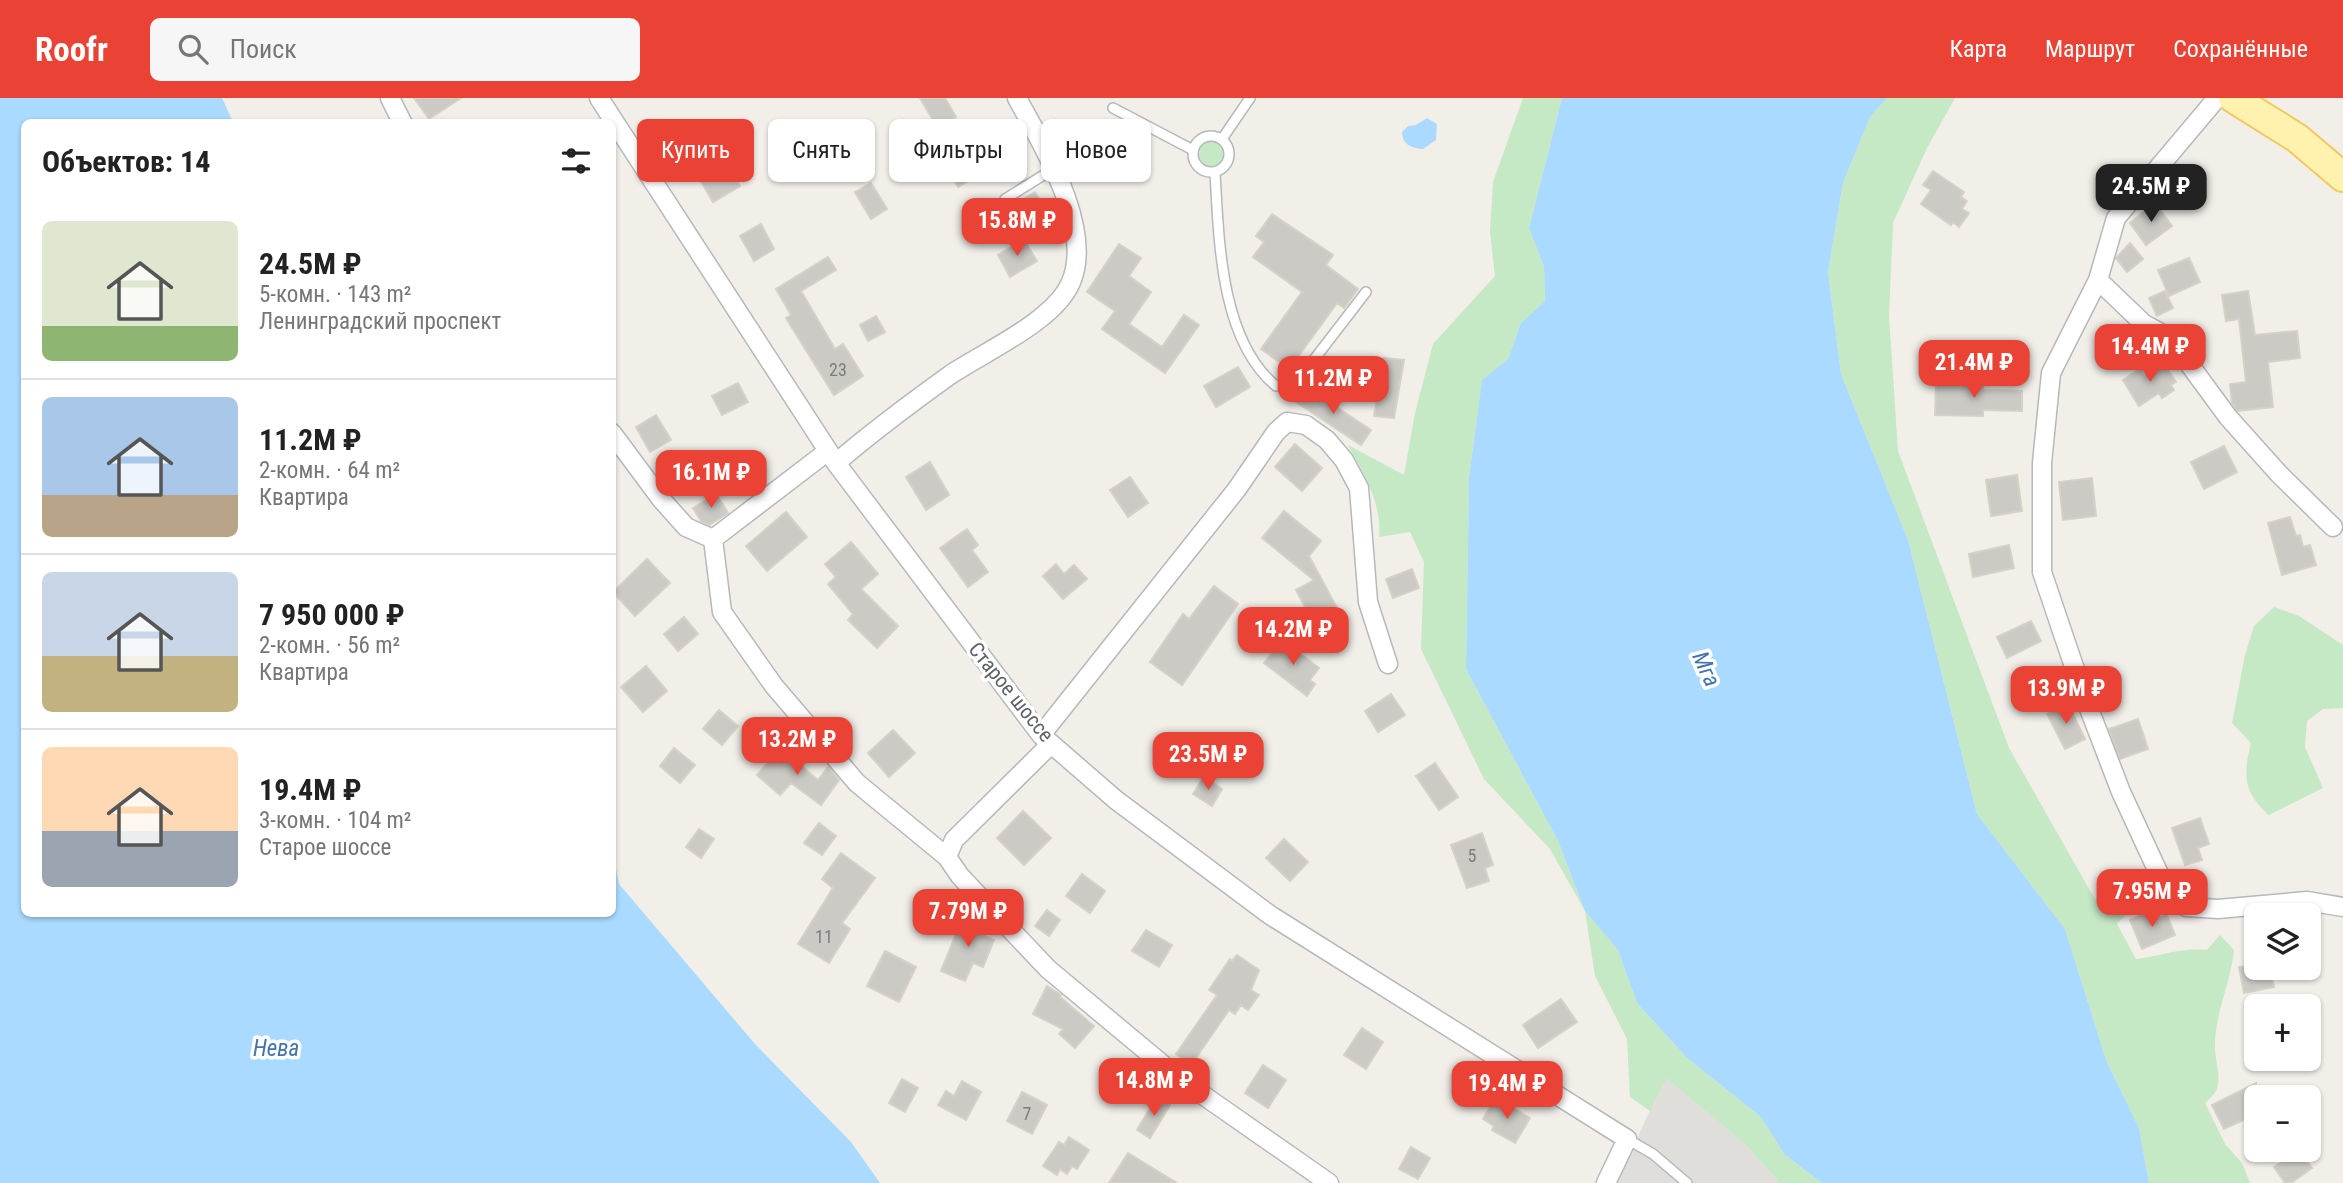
<!DOCTYPE html>
<html lang="ru">
<meta charset="utf-8">
<style>
body{margin:0;font-family:"Roboto Condensed",sans-serif;background:#f6f6f6;color:#222;height:100vh;display:flex;flex-direction:column;font-size:26px;white-space:nowrap}
*{box-sizing:border-box;margin:0}
p{font-size:23px;color:#767676}
.icon{flex:none;width:38px;height:38px;fill:none;stroke:currentColor;stroke-width:2;stroke-linecap:round;stroke-linejoin:round}
.map{position:relative;flex:1;overflow:hidden}
.side{position:absolute;left:21px;top:21px;width:595px;height:798px;display:flex;flex-direction:column;background:#fff;border-radius:10px;box-shadow:0 2px 5px #0004}
.side>*{flex:none}
.hud{position:absolute;left:637px;top:21px;width:665px;height:63px;display:flex;gap:14px}
.controls{position:absolute;left:2244px;top:805px;display:grid;gap:14px}
.controls a{display:grid;place-items:center;width:77px;height:77px;border-radius:10px;background:#fff;box-shadow:0 2px 5px #0004;font-size:35px}
.price{position:absolute;translate:-50% -60px;padding:0 16px;border-radius:14px;background:#ea4335;color:#fff;font-size:23px;line-height:46px;filter:drop-shadow(0 2px 4px #0008)}
.price::after{content:'';position:absolute;left:50%;top:42px;width:21px;height:16px;margin-left:-10px;background:inherit;clip-path:polygon(0 0,100% 0,50% 100%)}
.price.on{background:#222;color:#fff}
ul{padding:0;list-style:none}
li{display:flex;align-items:center;gap:21px;height:175px;padding:0 21px}
li+li{border-top:2px solid #e0e0e0}
li span{display:grid;place-items:center;flex:none;width:196px;height:140px;border-radius:10px;color:#555}
li>.icon{margin-inline-start:auto}
span .icon{width:84px;height:84px;fill:#fffc;stroke-width:1}
li b{font-size:30px}
h2{display:flex;justify-content:space-between;align-items:center;height:84px;padding:0 21px;font-size:30px}
.chip{padding:0 24px;border-radius:10px;background:#fff;box-shadow:0 2px 5px #0004;font-size:24px;line-height:63px}
.chip.on{background:#ea4335;color:#fff}
header{display:flex;align-items:center;gap:42px;box-sizing:border-box;height:98px;padding:0 35px;background:#ea4335;color:#fff}
header strong{font-size:33px}
nav{display:flex;gap:38px;margin-inline-start:auto;font-size:24px}
.search{width:490px;height:63px;background:#f6f6f6;display:flex;align-items:center;gap:18px;box-sizing:border-box;padding:0 24px;border-radius:10px;color:#767676;font-size:26px}
.map>svg:first-child{display:block}
</style>
<header>
<strong>Roofr</strong>
<div class="search"><svg class="icon" aria-label="search" viewBox="0 0 24 24"><circle cx="10" cy="10" r="6"/><path d="M15 15l6 6"/></svg>Поиск</div>
<nav><a>Карта</a><a>Маршрут</a><a>Сохранённые</a></nav>
</header>
<div class="map">
<svg width="2343" height="1085" viewBox="0 0 2343 1085">
<rect width="100%" height="100%" fill="#f1efe8"/>
<!-- industrial -->
<path fill="#e0deda" d="M1665 979 1745 1046 1780 1085H1617Z"/>
<!-- green -->
<path fill="#c5e8c5" d="M1523 0H1562L1529 130 1544 169 1545 203 1521 225 1508 261 1482 282 1469 379 1466 571 1558 743 1585 813 1618 852 1637 905 1687 960 1761 1019 1784 1056 1822 1085H1780L1745 1046 1666 980 1650 1013 1630 999 1627 941 1595 878 1585 813 1550 751 1484 681 1421 551 1424 464 1410 434 1379 439C1382 405 1364 376 1348 347L1404 377 1415 315 1433 246 1495 178 1490 134 1493 84Z
M1887 0H1955L1927 50 1893 125 1889 218 1898 353 2009 650 2096 803 2107 778 2136 776 2147 794 2117 826 2136 861C2161 858 2182 849 2207 852L2220 837 2234 852C2231 884 2214 918 2215 949 2215 964 2222 979 2216 993 2213 998 2208 1002 2205 1005L2225 1046 2242 1065 2250 1085H2149L2139 1030 2106 962 2065 831 1977 716 1908 442 1841 276 1828 174 1843 85 1870 19Z
M1199 56a13 13 0 1 1 26 0a13 13 0 1 1-26 0Z
M2274 509 2299 518 2343 547V610L2323 611 2307 623 2305 649 2323 690 2269 717C2243 695 2243 676 2251 645L2232 625 2245 557 2254 528Z"/>
<!-- water -->
<path fill="#aadaff" d="M0 0H222L233 24H24V816H612L613 757 619 786 755 946 851 1044 880 1085H0Z
M1562 0H1887L1870 19 1843 85 1828 174 1841 276 1908 442 1977 716 2065 831 2106 962 2139 1030 2149 1085H1822L1784 1056 1761 1019 1687 960 1637 905 1618 852 1585 813 1558 743 1466 571 1469 379 1482 282 1508 261 1521 225 1545 203 1544 169 1529 130Z
M1427 20 1437 26 1436 42 1423 51C1412 50 1402 47 1402 34L1408 28 1416 27Z"/>
<!-- building -->
<path fill="#cccac5" stroke="#d6d1c6" stroke-width="2" d="M414 0H461L429 21Z
M920 0H945L956 19 937 29Z
M693 23 701 38 711 32 740 88 713 104 673 35Z
M975 42 991 70 958 89 942 61Z
M1933 73 1964 94 1961 99 1967 103 1962 111 1969 115 1959 129 1953 124 1951 127 1921 106 1931 92 1923 87Z
M871 85 887 111 871 121 855 94Z
M1035 94 1045 110 1011 130 1002 114Z
M2155 105 2172 128 2146 147 2130 125Z
M1272 116 1333 157 1326 167 1358 191 1344 210 1337 205 1289 271 1261 251 1302 194 1253 159 1264 144 1256 138Z
M761 126 774 151 754 163 740 138Z
M1024 142 1037 163 1010 179 998 157Z
M2130 145 2143 161 2127 174 2116 160Z
M1119 146 1141 160 1129 178 1151 194 1129 226 1162 249 1184 217 1199 227 1165 275 1102 231 1115 213 1087 194Z
M828 159 836 172 801 193 835 251 843 246 863 278 834 297 786 220 791 217 776 191Z
M2189 160 2200 184 2169 198 2158 172Z
M2165 193 2173 210 2157 218 2149 200Z
M2248 193 2255 237 2297 233 2300 260 2268 264 2273 309 2237 313 2232 305 2230 286 2246 284 2239 221 2226 223 2222 197Z
M876 218 885 234 868 243 860 227Z
M1384 260 1404 262 1394 320 1374 318Z
M2164 266 2176 284 2171 287 2174 292 2162 300 2159 295 2139 308 2123 282 2140 271 2144 278Z
M1238 269 1250 289 1216 309 1204 288Z
M738 285 748 304 722 317 712 298Z
M1936 285 1983 286V292L2022 293V313L1983 312V318L1935 317Z
M1306 289 1371 332 1361 347 1296 304Z
M656 317 671 342 650 354 636 329Z
M1295 346 1322 370 1302 393 1275 369Z
M2224 348 2237 374 2204 391 2191 364Z
M930 364 949 397 926 412 906 379Z
M2017 377 2022 413 1991 418 1986 382Z
M1130 379 1148 405 1128 419 1110 392Z
M2092 380 2096 418 2063 422 2059 384Z
M716 396 728 415 709 427 701 423 693 410Z
M1284 413 1321 443 1309 458 1336 508 1312 522 1296 492 1314 482 1262 440Z
M786 414 807 439 767 473 746 448Z
M2290 419 2296 438 2300 437 2303 449 2310 447 2316 467 2282 477 2268 425Z
M967 431 978 447 972 452 988 474 968 489 940 450Z
M851 444 878 476 861 491 898 528 877 550 848 522 853 516 828 486 836 479 825 466Z
M2009 447 2014 470 1973 479 1969 456Z
M647 461 670 485 635 518 613 494Z
M1056 466 1064 476 1074 467 1087 481 1063 501 1043 478Z
M1412 471 1419 490 1393 500 1386 481Z
M1214 488 1238 506 1182 587 1150 564 1183 516 1189 521Z
M684 519 698 536 678 553 664 536Z
M2031 523 2041 543 2007 560 1997 539Z
M1282 542 1319 570 1310 582 1315 586 1307 598 1264 565Z
M646 568 667 593 643 614 621 589Z
M1391 596 1405 617 1378 634 1365 613Z
M2068 606 2085 641 2065 651 2047 616Z
M719 612 738 628 722 647 703 631Z
M2138 621 2148 651 2120 661 2109 631Z
M893 632 915 655 889 679 868 655Z
M674 650 695 667 680 685 660 668Z
M780 650 818 682 828 669 839 682 821 707 791 685 780 697 757 677Z
M1435 665 1458 699 1439 712 1416 678Z
M1204 679 1222 691 1212 708 1193 696Z
M1023 713 1051 740 1024 767 997 740Z
M2200 720 2209 746 2198 750 2202 762 2185 767 2172 730Z
M819 725 836 738 822 757 804 745Z
M699 731 714 741 701 760 686 749Z
M1482 735 1493 767 1485 770 1489 783 1467 790 1451 747Z
M1284 741 1308 764 1290 783 1266 760Z
M841 755 875 780 842 825 850 831 829 865 798 846 833 790 822 781Z
M1082 776 1105 793 1090 815 1066 798Z
M1047 812 1060 822 1049 838 1035 828Z
M2150 813 2154 822 2167 817 2175 837 2142 851 2130 822Z
M963 819 988 829 984 838 994 842 983 869 973 865 965 883 941 873Z
M1146 832 1172 847 1159 869 1132 853Z
M885 853 916 869 899 904 867 888Z
M1237 857 1259 872 1251 892 1259 897 1248 912 1241 907 1235 916 1229 912 1191 967 1176 956 1217 897 1209 892 1230 861 1232 863Z
M2256 866V870H2270L2274 889 2244 895 2239 869Z
M1047 888 1061 897 1060 899 1094 928 1075 950 1059 936 1063 931 1033 916Z
M1561 901 1577 924 1538 950 1523 927Z
M1362 930 1383 944 1366 971 1344 957Z
M1263 967 1286 982 1268 1010 1245 995Z
M902 981 918 990 905 1014 889 1005Z
M962 983 981 994 966 1022 938 1007 946 993 954 998Z
M2256 985V1016L2224 1031 2212 1007Z
M1022 994 1047 1007 1032 1036 1007 1023Z
M1157 999 1170 1007 1150 1040 1137 1032Z
M1493 1004 1505 1011 1508 1007 1530 1020 1515 1045 1492 1032 1494 1028 1483 1021Z
M1069 1039 1089 1052 1077 1071 1072 1068 1067 1076 1060 1071 1057 1077 1043 1068 1059 1044 1064 1047Z
M1411 1049 1430 1060 1418 1081 1399 1071Z
M2279 1052H2299L2312 1070 2291 1085H2285L2274 1069 2286 1061Z
M1128 1055 1177 1085H1109Z"/>
<g fill="none" stroke-linecap="round" stroke-linejoin="round">
<!-- lane casing -->
<g stroke="#b5b8bc" stroke-width="12">
<path id="lane" d="M1113 10 1193 52
M1193 56a18 18 0 1 1 36 0a18 18 0 1 1-36 0Z
M1222 41 1250 0
M1215 75C1219 141 1220 242 1276 288L1296 285 1366 194
M1005 101 1055 70
M1627 1041 1653 1056 1687 1085"/>
</g>
<!-- street casing -->
<g stroke="#b5b8bc" stroke-width="21">
<path id="street" d="M390 0 402 24
M599 0 836 365 1041 637 1116 702 1270 817 1627 1041 1606 1085
M2217 0 2116 120 2098 182 2051 275 2042 365V474L2083 595 2121 694 2166 791 2186 809 2218 811 2307 803 2343 809
M2098 182 2144 226 2170 240 2228 319 2279 376 2333 429
M612 335 661 401 686 429 713 441
M836 365C872 334 911 305 950 277 984 254 1055 223 1071 184 1094 130 1042 46 1017 0
M713 441 722 514 774 588 857 685 947 759 960 778 1048 871 1180 981 1329 1085
M713 441 828 353
M1041 637 1237 391 1276 334 1287 324 1306 327 1327 342 1344 362 1359 390 1368 504 1388 566
M947 759 954 742 1051 646"/>
</g>
<!-- primary casing -->
<g stroke="#f2c960" stroke-width="32">
<path id="primary" d="M2233 0 2297 40 2343 79"/>
</g>
<!-- lane -->
<use href="#lane" stroke="#fff" stroke-width="9"/>
<!-- street -->
<use href="#street" stroke="#fff" stroke-width="18"/>
<!-- primary -->
<use href="#primary" stroke="#fff2af" stroke-width="28"/>
</g>
<g text-anchor="middle" dominant-baseline="central" stroke-width="7" stroke-linejoin="round" paint-order="stroke">
<!-- number labels -->
<g font-size="18" fill="#7a7d7f">
<text x="838" y="271">23</text>
<text x="1472" y="757">5</text>
<text x="824" y="838">11</text>
<text x="1027" y="1015">7</text>
</g>
<!-- street labels -->
<g font-size="21" fill="#5f6368" stroke="#fff">
<text transform="translate(1011 594) rotate(51)">Старое шоссе</text>
</g>
<!-- water labels -->
<g font-size="23" font-style="italic" fill="#4174aa" stroke="#fff">
<text transform="translate(1706 571) rotate(65)">Мга</text>
<text x="276" y="950">Нева</text>
</g>
</g>
</svg>
<div class="controls">
<a><svg class="icon" aria-label="layers" viewBox="0 0 24 24"><path d="M12 4l9 5-9 5-9-5zM3 14l9 5 9-5"/></svg></a>
<a>+</a>
<a>−</a>
</div>
<b class="price on" style="left:2151px;top:126px">24.5M ₽</b>
<b class="price" style="left:1017px;top:160px">15.8M ₽</b>
<b class="price" style="left:2150px;top:286px">14.4M ₽</b>
<b class="price" style="left:1974px;top:302px">21.4M ₽</b>
<b class="price" style="left:1333px;top:318px">11.2M ₽</b>
<b class="price" style="left:711px;top:412px">16.1M ₽</b>
<b class="price" style="left:1293px;top:569px">14.2M ₽</b>
<b class="price" style="left:2066px;top:628px">13.9M ₽</b>
<b class="price" style="left:797px;top:679px">13.2M ₽</b>
<b class="price" style="left:1208px;top:694px">23.5M ₽</b>
<b class="price" style="left:2152px;top:831px">7.95M ₽</b>
<b class="price" style="left:968px;top:851px">7.79M ₽</b>
<b class="price" style="left:1154px;top:1020px">14.8M ₽</b>
<b class="price" style="left:1507px;top:1023px">19.4M ₽</b>
<div class="hud">
<a class="chip on">Купить</a>
<a class="chip">Снять</a>
<a class="chip">Фильтры</a>
<a class="chip">Новое</a>
</div>
<section class="side">
<h2>Объектов: 14<svg class="icon" aria-label="filters" viewBox="0 0 24 24"><path d="M4 7h16M4 17h16"/><circle cx="9" cy="7" r="2"/><circle cx="15" cy="17" r="2"/></svg></h2>
<ul>
<li><span style="background:linear-gradient(#dfe7d0 75%,#8fb573 0)"><svg class="icon" aria-label="home" viewBox="0 0 24 24"><path d="M3 11l9-7 9 7M6 9v11h12V9"/></svg></span><div><b>24.5M ₽</b><p>5-комн. · 143 m²</p><p>Ленинградский проспект</p></div></li>
<li><span style="background:linear-gradient(#a9c7e8 70%,#b9a48a 0)"><svg class="icon" aria-label="home" viewBox="0 0 24 24"><path d="M3 11l9-7 9 7M6 9v11h12V9"/></svg></span><div><b>11.2M ₽</b><p>2-комн. · 64 m²</p><p>Квартира</p></div></li>
<li><span style="background:linear-gradient(#c9d6e8 60%,#c2b280 0)"><svg class="icon" aria-label="home" viewBox="0 0 24 24"><path d="M3 11l9-7 9 7M6 9v11h12V9"/></svg></span><div><b>7 950 000 ₽</b><p>2-комн. · 56 m²</p><p>Квартира</p></div></li>
<li><span style="background:linear-gradient(#ffd9b3 60%,#9aa5b1 0)"><svg class="icon" aria-label="home" viewBox="0 0 24 24"><path d="M3 11l9-7 9 7M6 9v11h12V9"/></svg></span><div><b>19.4M ₽</b><p>3-комн. · 104 m²</p><p>Старое шоссе</p></div></li>
</ul>
</section>
</div>
